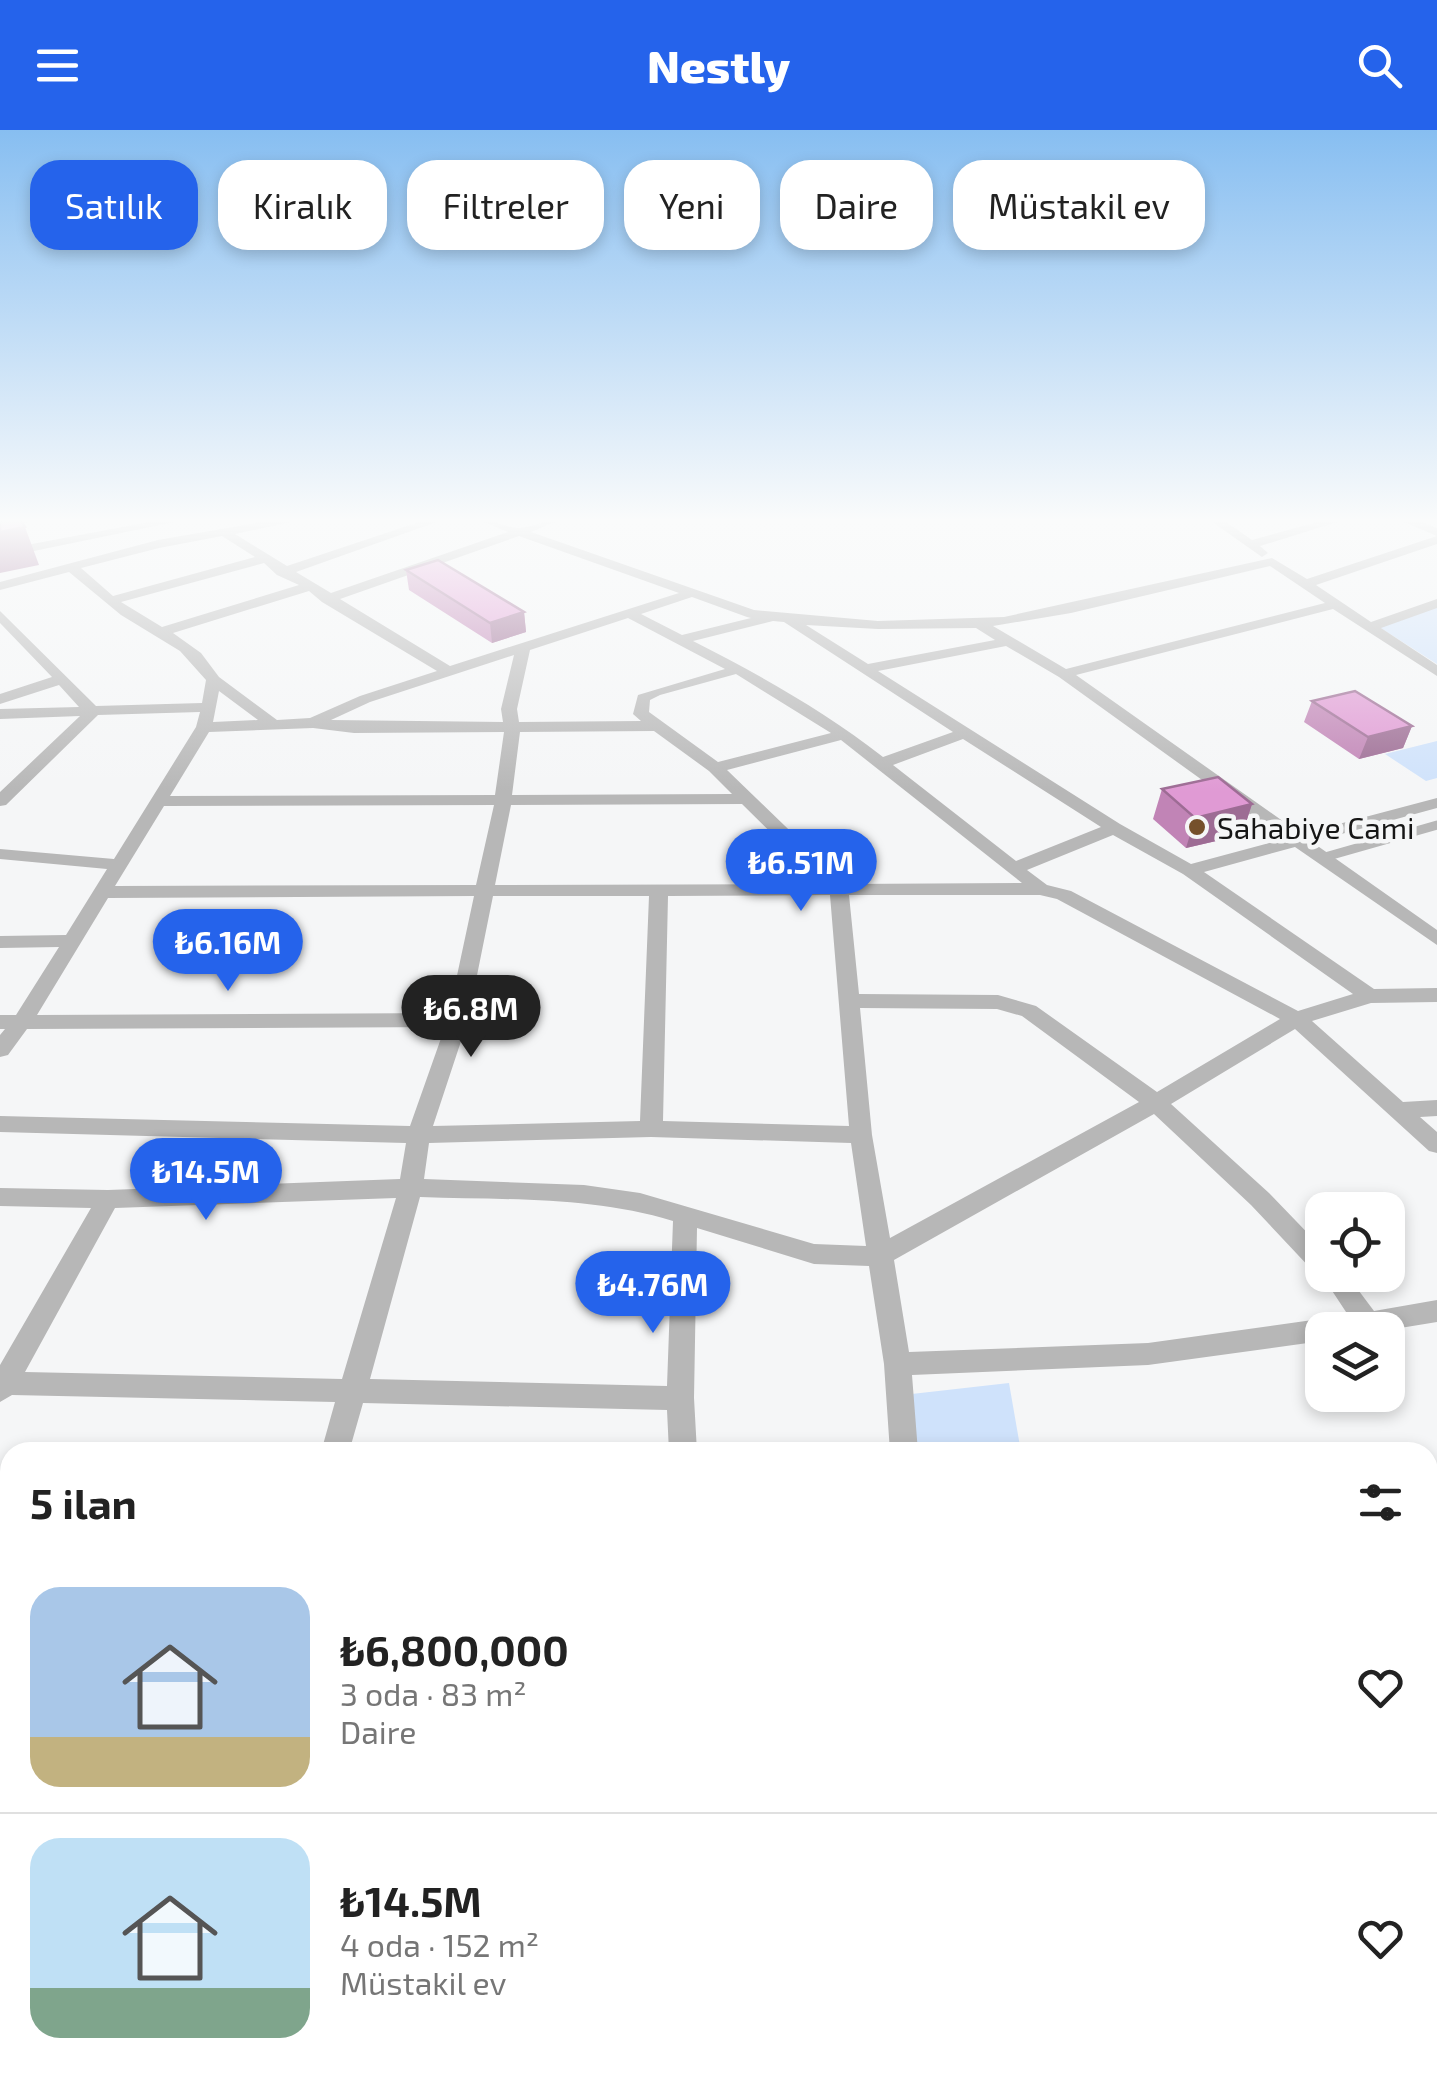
<!DOCTYPE html>
<html lang="tr">
<meta charset="utf-8">
<style>
body{margin:0;font-family:"Exo 2",sans-serif;background:#f6f6f6;color:#222;height:100vh;display:flex;flex-direction:column;font-size:38px;white-space:nowrap}
*{box-sizing:border-box;margin:0}
p{font-size:32px;color:#767676}
.icon{flex:none;width:55px;height:55px;fill:none;stroke:currentColor;stroke-width:2;stroke-linecap:round;stroke-linejoin:round}
.map{position:relative;flex:1;overflow:hidden}
.side{position:absolute;left:0px;top:1312px;width:1438px;height:642px;display:flex;flex-direction:column;background:#fff;border-radius:30px 30px 0 0;box-shadow:0 5px 15px #0003}
.side>*{flex:none}
.banner{position:absolute;left:30px;top:30px;width:1378px;height:90px;display:flex;gap:20px}
.controls{position:absolute;left:1305px;top:1062px;display:grid;gap:20px}
.controls a{display:grid;place-items:center;width:100px;height:100px;border-radius:20px;background:#fff;box-shadow:0 5px 15px #0003;font-size:50px}
.price{position:absolute;translate:-50% -85px;padding:0 22px;border-radius:35px;background:#2563eb;color:#fff;font-size:32px;line-height:65px;filter:drop-shadow(0 2px 5px #0008)}
.price::after{content:'';position:absolute;left:50%;top:60px;width:30px;height:22px;margin-left:-15px;background:inherit;clip-path:polygon(0 0,100% 0,50% 100%)}
.price.active{background:#222;color:#fff}
ul{padding:0;list-style:none}
li{display:flex;align-items:center;gap:30px;height:250px;padding:0 30px}
li+li{border-top:2px solid #e0e0e0}
li span{display:grid;place-items:center;flex:none;width:280px;height:200px;border-radius:30px;color:#555}
li>.icon{margin-inline-start:auto}
span .icon{width:120px;height:120px;fill:#fffc;stroke-width:1}
li b{font-size:42px}
h2{display:flex;justify-content:space-between;align-items:center;height:120px;padding:0 30px;font-size:42px}
.pill{padding:0 35px;border-radius:30px;background:#fff;box-shadow:0 5px 15px #0003;font-size:35px;line-height:90px}
.pill.active{background:#2563eb;color:#fff}
header{display:flex;justify-content:space-between;align-items:center;height:130px;padding:0 30px;background:#2563eb;color:#fff;font-size:45px;font-weight:800}
.map>svg:first-child{display:block}
</style>
<header><svg class="icon" aria-label="menu" viewBox="0 0 24 24"><path d="M4 6h16M4 12h16M4 18h16"/></svg>Nestly<svg class="icon" aria-label="search" viewBox="0 0 24 24"><circle cx="10" cy="10" r="6"/><path d="M15 15l6 6"/></svg></header>
<div class="map">
<svg width="1437" height="1954" viewBox="0 0 1437 1954">
<rect width="100%" height="100%" fill="#f5f6f7"/>
<!-- green -->
<path fill="#cfe2fb" d="M1437 473V534L1376 495Z
M1437 611V648L1426 651 1385 624Z
M1009 1253 1021 1322H900L894 1266Z"/>
<g fill="none" stroke-linecap="round" stroke-linejoin="round">
<!-- service -->
<path stroke="#b7b7b7" stroke-width="9" d="M1325 727 1437 695"/>
<!-- minor -->
<path fill="#b7b7b7" fill-rule="evenodd" d="M15 389H41L0 399V391Z
M165 389H189L0 428V420Z
M279 389H305L235 404 287 436 428 389H445L296 442 331 463 508 402 477 389C493 389 507 398 519 398 532 398 546 389 562 389L531 402 754 480 878 491 1004 487 1272 428 1307 449 1437 406V414L1316 455 1371 492 1437 469V478L1381 498 1437 535V546L1333 479 1076 545 1301 704 1437 668V678L1312 712 1437 800V815L1295 717 1204 742 1374 859 1437 858V872L1371 873 1312 891 1403 972 1437 970V986L1420 987 1437 1002V1023L1429 1021 1295 899 1171 974 1269 1063 1322 1118V1145H1347L1374 1181 1437 1170V1192L1388 1200H1322V1211L1148 1235 912 1245 918 1322H890L884 1234 869 1136 814 1134 697 1098 694 1268 697 1322H669L667 1280 363 1273 349 1322H321L335 1272 12 1265 0 1272V1235L91 1078 0 1076V1058L108 1060 400 1049 406 1013 0 1002V986L410 996 445 897 27 899 8 925 0 927V905L5 899H0V885H16L59 817 0 818V806L66 805 107 739 0 729V719L114 729 196 597 200 582 98 585 6 675 0 676V662L80 586 0 589V579L79 577 59 555 0 574V564L52 547 0 493V481L96 576 202 573 206 550 180 521 121 485 69 442 0 460V452L158 410ZM222 406 255 427 113 466 81 438 159 418ZM519 406 679 463 450 536 340 469ZM264 433 277 445 299 455 162 497 121 472ZM1270 436 1325 473 1066 539 993 496 1071 483ZM309 461 322 472 437 541 360 566 310 588 277 590 219 547 201 523 173 503ZM692 467 747 487 751 488 682 505 641 484ZM628 488 725 539 638 565 633 584 641 591 519 592 517 579 530 520ZM773 491 784 492 953 602 883 627C824 581 760 545 693 511ZM806 495 878 499 976 498 995 510 868 534ZM1006 516 1059 547 1284 709 1191 734 1120 694 878 541ZM514 525 501 579 503 592 331 590 370 572ZM736 544 831 603 718 632 649 582 650 570 660 565ZM219 561 258 590 213 592ZM313 598 354 603 504 602 495 665 170 666 209 602ZM654 601 709 641 732 664 512 665 520 602ZM963 609 1101 697 1016 731 893 635ZM841 610 1022 753 845 754 727 640ZM742 674 823 754 495 755 511 675ZM494 675 476 755 115 756 164 676ZM1113 705 1183 744 1353 864 1298 881 1071 761 1047 755 1027 740ZM830 765 849 996 663 991 668 766ZM849 765H1040L1057 769 1280 889 1157 962 1036 876 998 865 859 864ZM474 766 449 883 37 885 108 768ZM493 766H649L640 991 433 996 468 890ZM860 878 997 879 1022 886 1139 972 890 1108 872 1005ZM1154 984 1251 1075 1313 1141 1321 1144 1348 1185 1148 1213 909 1222 894 1130ZM651 1007 851 1013 866 1116 814 1114 640 1063 584 1055 424 1049 429 1013ZM420 1067C505 1070 591 1066 673 1091L667 1256 370 1249ZM396 1068 342 1249 25 1242 115 1078Z
M1208 389H1222L1252 410 1328 389H1347L1260 416 1268 423 1262 427Z
M1397 389H1414L1437 398V406Z
M1428 1591 1437 1595V1631L1428 1627Z
M0 1611 10 1615V1748L0 1744Z
M1428 1919 1437 1923V1954H1415L1411 1945H1428Z
M27 1945H67L69 1954H29Z
M430 1945H473L469 1954H426Z
M988 1945H1029L1025 1954H984Z"/>
<!-- secondary -->
<path fill="#989899" fill-rule="evenodd" d="M1437 1425V1469L1428 1472V1429Z
M0 1493 10 1494V1540L0 1539Z"/>
</g>
<!-- wall -->
<path fill="#c184b6" d="M406 440 524 482 526 502 492 513 409 460Z
M1312 571 1412 596 1403 618 1359 629 1304 592Z
M1162 659 1252 674 1242 705 1186 718 1153 689Z"/>
<!-- shaded-wall -->
<path fill="#9d6c94" d="M0 389H18L25 397 39 435 0 443Z
M524 482 526 502 492 513 490 493Z
M1412 596 1403 618 1359 629 1368 607Z
M1252 674 1242 705 1186 718 1195 688Z"/>
<!-- building -->
<path fill="#e09ad4" stroke="#9d6c94" stroke-width="2.5" d="M13 389H20L25 397 0 402V391Z
M438 430 524 482 490 493 406 440Z
M1355 561 1412 596 1368 607 1312 571Z
M1218 647 1252 674 1195 688 1162 659Z"/>
<!-- sky -->
<linearGradient id="sky" x2="0" y2="1"><stop stop-color="#87bef1"/><stop offset="0.59" stop-color="#fafbfb"/><stop offset="1" stop-color="#fafbfb" stop-opacity="0"/></linearGradient>
<rect width="1437" height="662" fill="url(#sky)"/>
<!-- markers -->
<circle fill="#75502b" stroke="#f5f6f7" stroke-width="4" cx="1197" cy="697" r="10"/>
<g text-anchor="middle" dominant-baseline="central" stroke-width="9" stroke-linejoin="round" paint-order="stroke">
<!-- far-poi labels -->
<g font-size="30" fill="#161616" stroke="#f5f6f7" text-anchor="start">
<text x="1217" y="697">Sahabiye Cami</text>
</g>
</g>
</svg>
<div class="controls">
<a><svg class="icon" aria-label="locate" viewBox="0 0 24 24"><circle cx="12" cy="12" r="6"/><path d="M12 2v4M12 18v4M2 12h4M18 12h4"/></svg></a>
<a><svg class="icon" aria-label="layers" viewBox="0 0 24 24"><path d="M12 4l9 5-9 5-9-5zM3 14l9 5 9-5"/></svg></a>
</div>
<b class="price" style="left:801px;top:784px">₺6.51M</b>
<b class="price" style="left:228px;top:864px">₺6.16M</b>
<b class="price active" style="left:471px;top:930px">₺6.8M</b>
<b class="price" style="left:206px;top:1093px">₺14.5M</b>
<b class="price" style="left:653px;top:1206px">₺4.76M</b>
<div class="banner">
<a class="pill active">Satılık</a>
<a class="pill">Kiralık</a>
<a class="pill">Filtreler</a>
<a class="pill">Yeni</a>
<a class="pill">Daire</a>
<a class="pill">Müstakil ev</a>
</div>
<section class="side">
<h2>5 ilan<svg class="icon" aria-label="filters" viewBox="0 0 24 24"><path d="M4 7h16M4 17h16"/><circle cx="9" cy="7" r="2"/><circle cx="15" cy="17" r="2"/></svg></h2>
<ul>
<li><span style="background:linear-gradient(#a9c7e8 75%,#c2b280 0)"><svg class="icon" aria-label="home" viewBox="0 0 24 24"><path d="M3 11l9-7 9 7M6 9v11h12V9"/></svg></span><div><b>₺6,800,000</b><p>3 oda · 83 m²</p><p>Daire</p></div><svg class="icon" aria-label="heart" viewBox="0 0 24 24"><path d="M12 20l-8-8c-3-5 5-10 8-4 3-6 11-1 8 4z"/></svg></li>
<li><span style="background:linear-gradient(#bfe0f5 75%,#7fa58c 0)"><svg class="icon" aria-label="home" viewBox="0 0 24 24"><path d="M3 11l9-7 9 7M6 9v11h12V9"/></svg></span><div><b>₺14.5M</b><p>4 oda · 152 m²</p><p>Müstakil ev</p></div><svg class="icon" aria-label="heart" viewBox="0 0 24 24"><path d="M12 20l-8-8c-3-5 5-10 8-4 3-6 11-1 8 4z"/></svg></li>
</ul>
</section>
</div>
